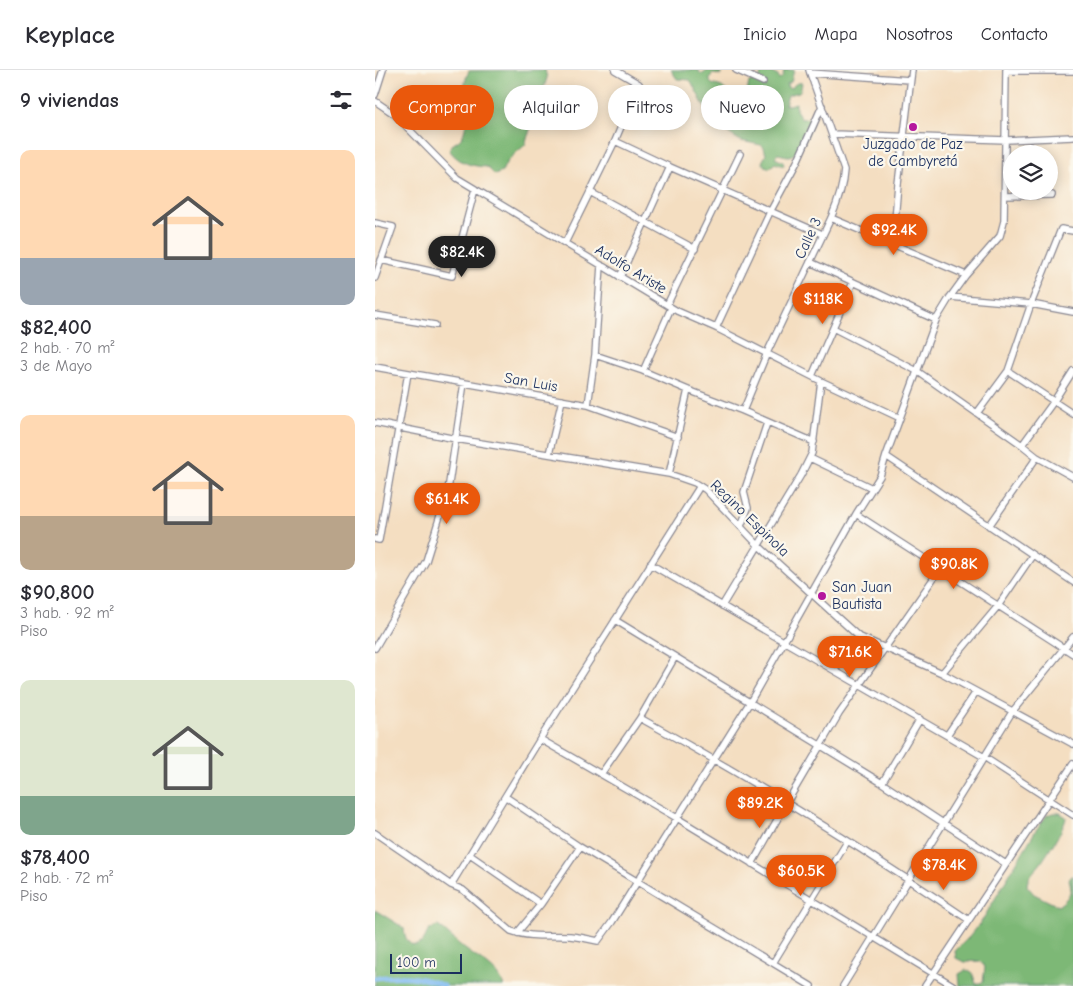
<!DOCTYPE html>
<html lang="es">
<meta charset="utf-8">
<style>
body{margin:0;font-family:"Comic Neue",sans-serif;background:#f2f2f3;color:#2b2b33;height:100vh;display:flex;flex-direction:column;font-size:19px;white-space:nowrap}
*{box-sizing:border-box;margin:0}
p{font-size:16px;color:#7c7c81}
.icon{flex:none;width:28px;height:28px;fill:none;stroke:currentColor;stroke-width:2;stroke-linecap:round;stroke-linejoin:round}
.map{position:relative;flex:1;overflow:hidden}
.side{display:flex;flex-direction:column;background:#fff;width:375px}
.side>*{flex:none}
.hud{position:absolute;left:15px;top:15px;width:475px;height:45px;display:flex;gap:10px}
.fabs{position:absolute;left:628px;top:75px;display:grid;gap:10px}
.fabs a{display:grid;place-items:center;width:55px;height:55px;border-radius:50%;background:#fff;box-shadow:0 2px 12px #0003;font-size:25px}
.scale{position:absolute;left:15px;bottom:12px;width:72px;box-sizing:border-box;padding-left:5px;border:2px solid #1b2f5e;border-top:0;font-size:14px;line-height:18px;white-space:nowrap;color:#1b2f5e;-webkit-text-stroke:4px #fbf7ec;paint-order:stroke}
.price{position:absolute;translate:-50% -42px;padding:0 11px;border-radius:18px;background:#ea580c;color:#fff;font-size:16px;line-height:32px;filter:drop-shadow(0 1px 2px #0008)}
.price::after{content:'';position:absolute;left:50%;top:30px;width:15px;height:11px;margin-left:-8px;background:inherit;clip-path:polygon(0 0,100% 0,50% 100%)}
.price.on{background:#222;color:#fff}
ul{padding:0;list-style:none}
li{display:grid;align-content:center;gap:10px;height:265px;padding:0 20px}
li span{display:grid;place-items:center;height:155px;border-radius:10px;color:#555}
li>.icon{margin-inline-start:auto}
span .icon{width:90px;height:90px;fill:#fffc;stroke-width:1}
li b{font-size:21px}
h2{display:flex;justify-content:space-between;align-items:center;height:60px;padding:0 20px;font-size:21px}
.tag{padding:0 18px;border-radius:22px;background:#fff;box-shadow:0 2px 12px #0003;font-size:18px;line-height:45px}
.tag.on{background:#ea580c;color:#fff}
header{display:flex;align-items:center;gap:30px;box-sizing:border-box;height:70px;padding:0 25px;background:#fff;border-bottom:1px solid #e1e1e2}
header strong{font-size:24px}
nav{display:flex;gap:28px;margin-inline-start:auto;font-size:18px}
main{display:flex;flex:1;min-height:0}
.map>svg:first-child{display:block}
</style>
<header>
<strong>Keyplace</strong>
<nav><a>Inicio</a><a>Mapa</a><a>Nosotros</a><a>Contacto</a></nav>
</header>
<main>
<section class="side">
<h2>9 viviendas<svg class="icon" aria-label="filters" viewBox="0 0 24 24"><path d="M4 7h16M4 17h16"/><circle cx="9" cy="7" r="2"/><circle cx="15" cy="17" r="2"/></svg></h2>
<ul>
<li><span style="background:linear-gradient(#ffd9b3 70%,#9aa5b1 0)"><svg class="icon" aria-label="home" viewBox="0 0 24 24"><path d="M3 11l9-7 9 7M6 9v11h12V9"/></svg></span><div><b>$82,400</b><p>2 hab. · 70 m²</p><p>3 de Mayo</p></div></li>
<li><span style="background:linear-gradient(#ffd9b3 65%,#b9a48a 0)"><svg class="icon" aria-label="home" viewBox="0 0 24 24"><path d="M3 11l9-7 9 7M6 9v11h12V9"/></svg></span><div><b>$90,800</b><p>3 hab. · 92 m²</p><p>Piso</p></div></li>
<li><span style="background:linear-gradient(#dfe7d0 75%,#7fa58c 0)"><svg class="icon" aria-label="home" viewBox="0 0 24 24"><path d="M3 11l9-7 9 7M6 9v11h12V9"/></svg></span><div><b>$78,400</b><p>2 hab. · 72 m²</p><p>Piso</p></div></li>
</ul>
</section>
<div class="map">
<svg width="698" height="916" viewBox="0 0 698 916">
<rect width="100%" height="100%" fill="#fbf7ec"/>
<filter id="ink" filterUnits="userSpaceOnUse"><feTurbulence type="fractalNoise" baseFrequency=".02" numOctaves="2"/><feDisplacementMap in="SourceGraphic" scale="10" xChannelSelector="R" yChannelSelector="G"/><feConvolveMatrix kernelMatrix="1 2 1 2 8 2 1 2 1" color-interpolation-filters="sRGB"/></filter>
<filter id="wash" filterUnits="userSpaceOnUse"><feTurbulence type="fractalNoise" baseFrequency=".0096" numOctaves="4" result="noise"/><feDisplacementMap in="SourceGraphic" scale="20" xChannelSelector="R" yChannelSelector="G"/><feGaussianBlur stdDeviation="1.12" result="paint"/><feColorMatrix in="noise" values="0 0 0 0 0 0 0 0 0 0 0 0 0 0 0 0 0 1.4 0 .05"/><feComposite in="paint" operator="in"/></filter>
<g filter="url(#wash)">
<rect width="100%" height="100%" fill="#f4dec1"/>
<!-- forest -->
<path fill="#7db876" stroke="#4c746a" d="M170 0 172 8 150 75C141 83 130 91 127 102L120 105 112 97C97 96 85 94 75 81V77C78 73 84 72 87 67 98 45 82 24 94 1Z
M296 0H323L325 3 328 4 333 0H346V5L337 4 335 8V12L337 14 347 17 358 27V35C363 39 376 38 381 34L380 28 372 23 374 12 385 8 386 0H391L403 6 404 10 408 6 409 0H419L416 12 412 14V17L417 18C419 14 423 12 427 13L426 19 424 22 413 25 410 35H414L421 33V40L423 43 426 49 435 48 437 50V54C432 65 428 83 414 86 409 86 406 84 402 84L400 88 408 92 409 95 408 96 400 93 395 98 390 96 387 92 391 85 389 77 386 75 366 71 353 63 345 50 330 38 317 13 315 10 302 9Z
M678 743H685L691 747C691 756 672 784 666 793 660 801 652 806 652 816L659 824 683 836C694 828 698 822 694 809L698 805V916H585L584 904 591 900 597 902 601 914 608 912 610 897 605 891 589 892 581 888 580 881 595 866 605 854 661 760 672 745Z
M0 840 29 858C29 868 36 881 46 873 54 865 48 861 63 856 73 863 81 872 90 879 104 890 123 898 129 916H0Z"/>
<g fill="none" stroke-linecap="round" stroke-linejoin="round">
<!-- canal -->
<path stroke="#81bcf3" stroke-width="5" d="M0 908C23 905 48 906 69 916"/>
</g>
</g>
<g filter="url(#ink)">
<g fill="none" stroke-linecap="round" stroke-linejoin="round">
<!-- minor casing -->
<g stroke="#888690" stroke-width="8">
<path id="minor" d="M361 0 388 12
M631 1H698
M435 3 535 10
M0 25 8 0
M0 31 19 44 82 108 302 241 341 258 446 311 525 348
M458 64 631 70 698 67
M240 71 295 97
M215 122 320 179
M630 126 677 125
M456 148 591 205
M0 153 18 157 0 208
M190 173 240 71 264 14 240 0
M518 174 523 114 537 0
M6 190 77 206 100 119
M435 192 561 250
M245 207 295 97 447 164
M575 227 656 234 698 242
M292 235 365 84
M0 245 60 255
M341 258 395 142 422 92 447 36
M458 258 542 301 647 375 662 387 698 407
M220 285 268 301 313 320 368 341 439 372
M0 297 213 335 303 367
M268 301 296 238
M633 301 698 344
M437 306 478 212
M213 335 220 285 226 195
M368 341 392 283 456 148C463 132 468 117 469 100L434 0
M602 343 633 301 656 234 686 159 698 161
M0 353 81 369 294 404 320 413 331 420 384 476 483 566 567 603 698 674
M647 375 679 331 698 301
M174 384 187 330
M511 386 698 512
M435 388 497 418
M294 404 313 320
M481 444 698 584
M366 456 373 438 369 422 392 353
M614 456 662 387
M0 469 4 470 33 303
M275 494 609 687 698 745
M347 536 426 405 437 383 446 311
M240 550 507 713 631 794
M0 578 51 491 73 420 89 313
M567 603 623 536 657 486
M265 648C378 710 487 778 594 850
M572 665 601 622
M165 669 302 748 579 916
M226 704 265 648 300 587
M507 713 545 649
M131 727 205 777 436 916
M0 763 76 815 88 820 136 861C155 868 175 865 195 866 205 867 214 869 223 871L237 852 375 632 481 444 505 406 511 386 561 250 575 227 591 205 625 166 629 151 631 0
M95 785 166 834
M377 794 411 734 464 644 565 499
M76 815 165 669 325 416
M142 863 166 834 205 777
M398 893 472 772
M468 916 637 642 698 567
M550 916 698 694"/>
</g>
<!-- minor -->
<use href="#minor" stroke="#fff" stroke-width="5.5"/>
</g>
</g>
<!-- markers -->
<g fill="#b5179e" stroke="#fbf7ec" stroke-width="2">
<circle cx="538" cy="57" r="5"/>
<circle cx="447" cy="526" r="5"/>
</g>
<g text-anchor="middle" dominant-baseline="central" stroke-width="4.5" stroke-linejoin="round" paint-order="stroke">
<!-- poi labels -->
<g font-size="15" fill="#1b2f5e" stroke="#fbf7ec">
<text x="538" y="74">Juzgado de Paz<tspan x="538" dy="17">de Cambyretá</tspan></text>
<text x="457" y="517" text-anchor="start">San Juan<tspan x="457" dy="17">Bautista</tspan></text>
</g>
<!-- street labels -->
<g font-size="15" fill="#1b2f5e" stroke="#fbf7ec">
<text transform="translate(433 168) rotate(-65)">Calle 3</text>
<text transform="translate(256 199) rotate(31)">Adolfo Ariste</text>
<text transform="translate(156 312) rotate(10)">San Luis</text>
<text transform="translate(375 448) rotate(44)">Regino Espinola</text>
</g>
</g>
</svg>
<div class="fabs">
<a><svg class="icon" aria-label="layers" viewBox="0 0 24 24"><path d="M12 4l9 5-9 5-9-5zM3 14l9 5 9-5"/></svg></a>
</div>
<div class="scale">100 m</div>
<b class="price" style="left:519px;top:186px">$92.4K</b>
<b class="price on" style="left:87px;top:208px">$82.4K</b>
<b class="price" style="left:448px;top:255px">$118K</b>
<b class="price" style="left:72px;top:455px">$61.4K</b>
<b class="price" style="left:579px;top:520px">$90.8K</b>
<b class="price" style="left:475px;top:608px">$71.6K</b>
<b class="price" style="left:385px;top:759px">$89.2K</b>
<b class="price" style="left:569px;top:821px">$78.4K</b>
<b class="price" style="left:426px;top:827px">$60.5K</b>
<div class="hud">
<a class="tag on">Comprar</a>
<a class="tag">Alquilar</a>
<a class="tag">Filtros</a>
<a class="tag">Nuevo</a>
</div>
</div>
</main>
